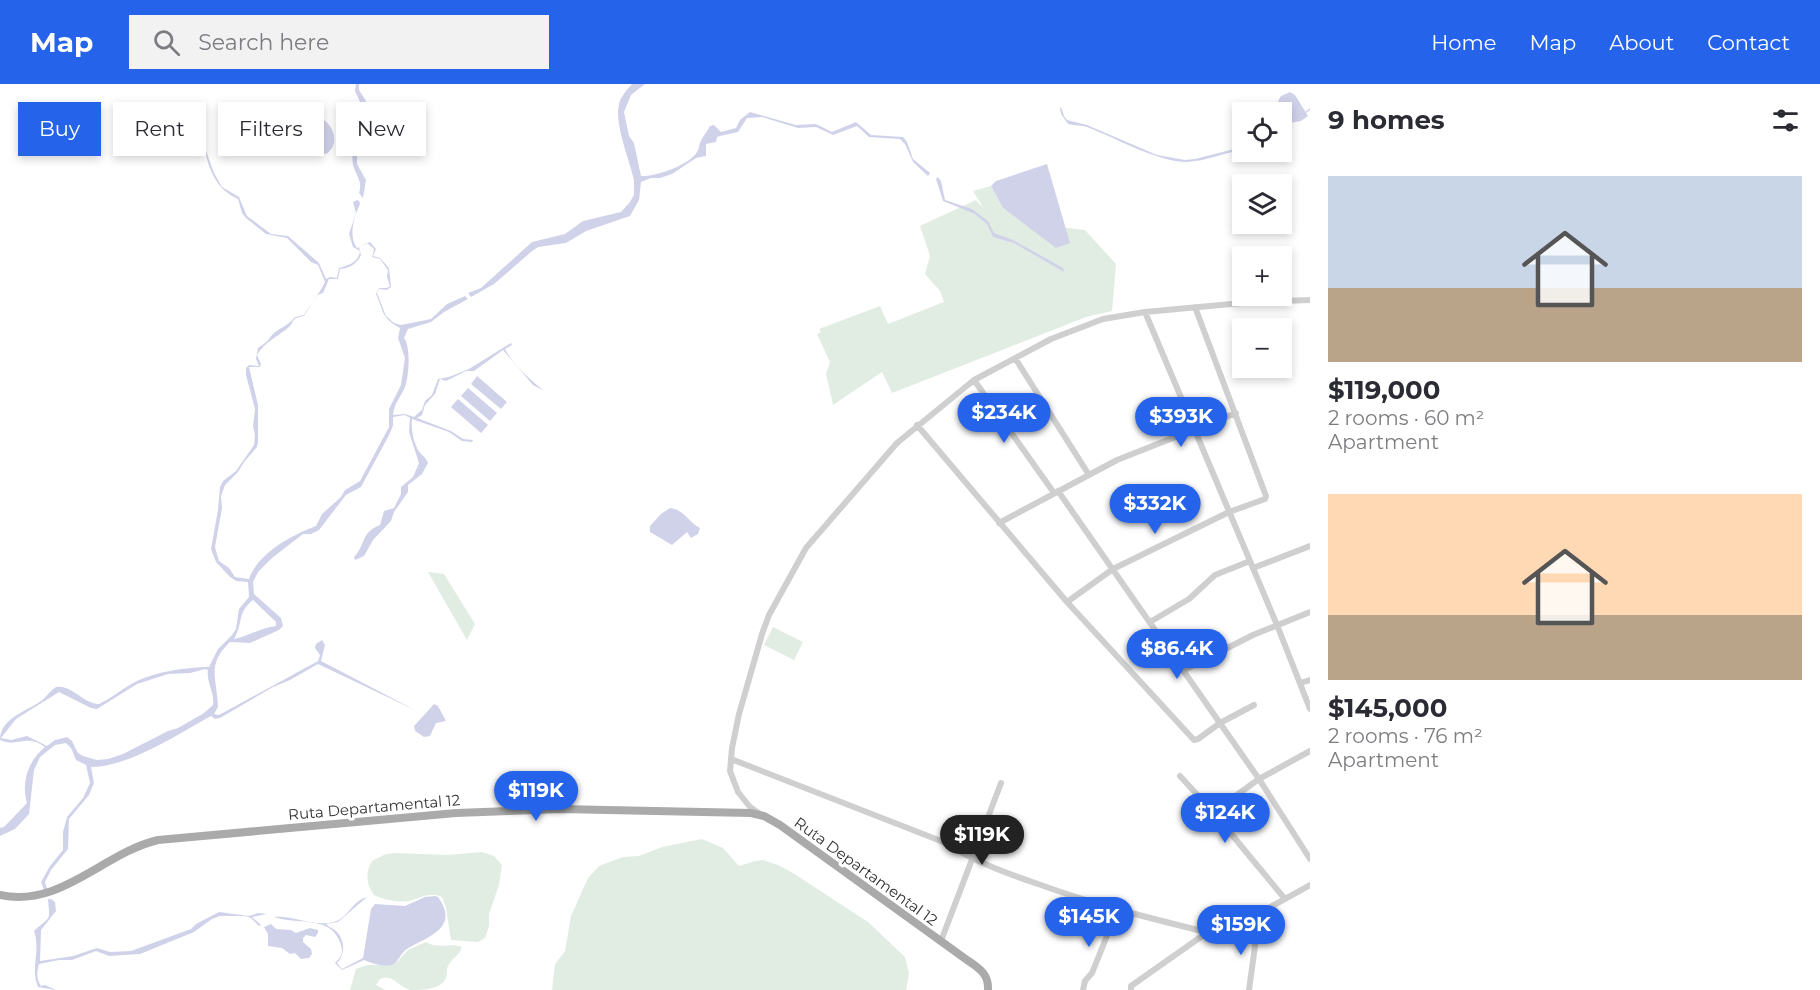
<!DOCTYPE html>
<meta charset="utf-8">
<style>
body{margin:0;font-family:Montserrat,sans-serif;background:#f2f2f3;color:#2b2b33;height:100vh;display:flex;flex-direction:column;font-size:22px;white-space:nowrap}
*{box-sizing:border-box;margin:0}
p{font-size:20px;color:#7c7c81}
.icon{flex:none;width:33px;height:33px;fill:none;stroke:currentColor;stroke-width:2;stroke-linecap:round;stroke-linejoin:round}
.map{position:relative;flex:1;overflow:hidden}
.panel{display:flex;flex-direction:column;background:#fff;width:510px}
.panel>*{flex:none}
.banner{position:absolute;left:18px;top:18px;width:570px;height:54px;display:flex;gap:12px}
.controls{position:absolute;left:1232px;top:18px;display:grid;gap:12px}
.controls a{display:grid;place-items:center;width:60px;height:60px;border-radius:0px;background:#fff;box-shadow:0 3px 9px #0003;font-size:30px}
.price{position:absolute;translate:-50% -51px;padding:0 14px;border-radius:21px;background:#2563eb;color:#fff;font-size:20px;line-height:39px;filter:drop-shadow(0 2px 3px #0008)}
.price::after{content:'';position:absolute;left:50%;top:36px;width:18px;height:14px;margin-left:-9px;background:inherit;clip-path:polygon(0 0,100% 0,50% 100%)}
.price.on{background:#222;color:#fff}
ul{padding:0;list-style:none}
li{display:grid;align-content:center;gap:12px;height:318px;padding:0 18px}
li span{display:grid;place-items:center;height:186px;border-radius:0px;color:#555}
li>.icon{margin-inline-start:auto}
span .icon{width:108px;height:108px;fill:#fffc;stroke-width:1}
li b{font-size:26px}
h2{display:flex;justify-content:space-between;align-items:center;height:72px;padding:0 18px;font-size:26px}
.chip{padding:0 21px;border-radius:0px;background:#fff;box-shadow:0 3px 9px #0003;font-size:21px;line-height:54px}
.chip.on{background:#2563eb;color:#fff}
header{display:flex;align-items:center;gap:36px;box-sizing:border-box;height:84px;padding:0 30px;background:#2563eb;color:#fff}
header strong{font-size:28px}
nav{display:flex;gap:33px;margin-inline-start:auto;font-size:21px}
.search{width:420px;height:54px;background:#f2f2f3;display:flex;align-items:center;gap:15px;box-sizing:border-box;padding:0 21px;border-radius:0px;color:#7c7c81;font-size:22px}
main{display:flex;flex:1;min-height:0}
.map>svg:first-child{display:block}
</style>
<header>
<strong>Map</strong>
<div class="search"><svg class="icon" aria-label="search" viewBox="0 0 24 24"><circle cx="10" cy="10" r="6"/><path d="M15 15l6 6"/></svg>Search here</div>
<nav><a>Home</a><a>Map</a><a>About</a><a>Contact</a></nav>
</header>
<main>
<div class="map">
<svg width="1310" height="906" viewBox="0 0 1310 906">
<rect width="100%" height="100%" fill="#fff"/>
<!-- green -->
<path fill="#e1ede2" d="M991 102 1003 124 1023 139 1085 146 1116 180 1112 227 1086 233 892 309 882 288 833 321 826 290 830 278 817 250 821 248 819 245 880 222 888 240 944 218 940 207 925 190 930 172 920 142 976 116 984 125 973 107Z
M428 488 444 490 475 540 467 556Z
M773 543 803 558 794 576 764 561Z
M702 755 723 764 739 782 755 777 763 776 778 781 793 789 868 838 905 873 909 889 906 906H552L555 880 565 867 571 832 588 794 599 782 623 773 639 772 662 763Z
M482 768 494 772 502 781 499 801 489 830V842L485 854 478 858 451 856 446 824 442 813C428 807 421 815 408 817 398 819 382 815 374 811 366 800 365 789 372 777L386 770 395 769 447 771Z
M426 858C440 866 449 858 462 863 459 872 452 874 448 882 446 886 448 892 445 896 439 906 420 906 410 906 397 902 394 890 380 895L376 901 385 906H350L356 885 367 881H384L397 878 408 866Z"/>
<!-- water -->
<path fill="#d0d2ea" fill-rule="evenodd" d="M356 0H359V6L366 17 363 23 350 36 356 37 358 42 353 59 357 69V80L366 96 363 114 359 109C363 97 356 92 353 81 352 74 353 68 350 61L347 62C343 55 341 46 341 38L346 36 361 20 355 7Z
M632 0H645L631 11 624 28 629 52 634 59 641 92C655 93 690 81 697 68 700 63 698 64 700 59 702 53 707 48 710 42L714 41 721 48 736 44 740 36 750 28 796 41 816 40 832 48 856 38 871 51 903 53 907 58 913 75 930 89 928 92 913 78 905 60 900 55 869 53 857 42 833 51 816 43 798 44 762 33 747 34 738 48 720 52 717 53 716 58 706 60V72L696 74 672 90 660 94H651L641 98 639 116 630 132 586 147 566 159 538 163 531 168 494 200 471 213 468 209 481 204 532 158 565 150 583 137 621 128 630 118 634 111V96C629 75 614 39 619 20 621 12 627 6 632 0Z
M1290 8 1295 11 1308 32 1301 37 1290 39 1279 22 1278 17 1281 12Z
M1061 23 1064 32 1067 36 1087 41 1157 71 1185 76 1195 75 1242 63V66C1224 69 1206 77 1187 78 1157 78 1116 54 1087 43 1081 41 1075 42 1068 40L1061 30 1060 24Z
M318 33C334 38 341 61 326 70 313 67 310 59 307 47L313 34Z
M202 56 214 89 222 103 239 113 247 132 271 150 288 152 319 179 326 195 330 193 337 194 339 184C349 181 358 179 360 167L353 163 349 150 356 129 353 118 357 116 359 117 360 120C354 133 348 152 357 164L370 158 376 165 373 172 380 174 389 184 391 203 387 206 379 205 377 209 386 232 394 239 401 241 431 235 447 220 465 212 468 215 444 228 431 238 408 245 404 254C411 263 409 292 405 303 401 313 394 319 393 331L405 330 414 333 422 326 425 317 432 311 438 295 449 293 469 285 511 259 512 261 505 265C514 282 530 295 544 307L533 301 503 266 474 287H466L446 297 440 295 435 310 425 321 422 331 417 334 451 347 463 355 473 356 472 358 462 357 449 348 412 335C411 346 413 356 418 366 422 372 426 373 428 379L422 390 408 401V408L394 428 391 437 373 456 364 472 355 476 354 473C367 459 360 449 380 441L384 427 394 424 401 410V403L413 393 419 379 409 348 410 334 405 331 393 333V342L387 355 361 403 346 411 319 446 311 450H303L272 474 258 488 253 498 254 510 281 534 283 542 279 546 250 559 230 558C206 581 217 594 218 623L214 630 219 631 318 577 320 571 315 564 316 560 322 556 325 561 321 577 417 627 318 580 290 596 273 603 220 634 215 635 211 632C178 650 129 683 91 683L94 699 89 711 69 735 68 765 51 786 45 798 47 805 44 806 41 798 50 782 63 766V748L67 733 83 714 90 699 86 681 76 676 71 664 66 659 55 661 40 673 34 686 29 730 15 745 0 752V744L4 743 27 719C21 698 28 677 45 663 25 649 18 664 0 656 0 634 27 627 41 617 46 613 50 607 56 603 73 601 83 620 99 620 112 614 123 604 135 598 154 588 188 583 209 583L218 565 232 551 236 545 239 525 249 513 248 498 236 497 230 493 216 478 211 465 218 426 220 403 223 397 236 387 254 361 255 351 253 342 255 325 246 291V284L249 281 259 282 256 275 258 264C264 260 268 257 272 251 277 245 287 243 295 233L304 231C310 221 321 207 325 198L318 181 311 178 287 154 266 150 246 134 242 129 238 115C213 104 208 81 202 56ZM367 159 374 165 372 173 380 175 388 186 387 193 390 202 387 204H379L376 210C384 227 380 233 400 244L398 254 405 274 401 301 389 325V343L360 397 345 406 341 413 322 430 316 442C292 451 258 469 249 495L235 493 229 484 219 477 215 463 222 424 221 412 225 401 238 388 244 378 257 363 258 358V321L249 283H260L261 280 257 271C264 258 279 252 289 243 292 240 292 237 295 235 295 234 303 232 304 232L317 211 323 209 329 195H338L340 185C350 184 357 180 361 171L359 163ZM253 516 276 538V542C260 544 249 552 234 555 244 538 236 530 253 516ZM205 585 208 586C206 598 215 609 213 621L204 629 178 644 168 647 123 670 108 675 97 676 83 672 78 669 72 657 67 653 55 656 47 662 27 652 11 656 1 654 16 635 59 608 91 624 97 625 137 600 168 590 190 589Z
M1047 80 1070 159 1056 164 1003 124 991 102 996 97Z
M938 93 941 97 945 116 972 125 988 137 994 149 1013 156 1063 184 1064 188 1014 159 993 153 987 140 975 130 943 117 936 95Z
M477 292 507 318 501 325 471 300Z
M468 304 497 329 490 337 461 312Z
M458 315 488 341 481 349 451 323Z
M670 424C685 426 688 438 700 444L698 450 691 454 687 448 672 461 650 448V442L661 430Z
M434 620 438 622 446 637 436 639 430 652 424 653 415 647 414 642Z
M435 812 438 813C460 844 429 852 407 865 400 869 399 879 391 881 383 883 371 879 364 876L342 886 335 879C342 872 344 868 340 858 330 831 296 841 274 833 292 831 314 843 334 838 348 834 352 817 367 813L338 838 326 840C329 843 332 844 335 846 345 855 346 870 337 879L342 885 363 874 371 825 375 820 405 822 425 813Z
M48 815H51L55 818 56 827 41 846 40 877 73 872 97 864 110 868 131 867 191 845 196 840 219 828 249 832 258 829 267 830 252 833 261 841 259 842 251 834 245 832H220L212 835 194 848 140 870 109 872 96 867 72 876H59L39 880C37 888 36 894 41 902L45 901 56 906 38 903C30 884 41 867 34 847 51 831 50 839 48 815Z
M271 840 276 845 291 846 296 849 310 844 318 846V849L315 853 306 851 303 854V858L311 865 312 870 309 874 301 875 295 869 290 870 282 864 268 862V850L264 843Z"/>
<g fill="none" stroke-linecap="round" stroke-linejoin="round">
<!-- stream -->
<path stroke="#d0d2ea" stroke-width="1.5" d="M1306 28 1310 25"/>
<!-- minor -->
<path stroke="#cfcfcf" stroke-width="6" d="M1145 228 1277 541 1310 625
M1015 274 1089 391
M974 296 1054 409
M917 341 1067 518 1194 656 1198 655 1220 639 1254 621
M1058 407 1259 695 1310 775
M999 439 1117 376 1236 329
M1253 484 1310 462
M1067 518 1113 485 1229 428 1265 415 1266 412 1195 223
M1150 538 1189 515 1215 491 1250 477
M1184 586 1253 551 1310 528
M1300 599 1310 596
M731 675 946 759C975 778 1006 789 1038 800 1093 820 1149 834 1206 848
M1180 692 1213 728 1285 815
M1213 728 1259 695 1310 667
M760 730 750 723 738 708 730 687 732 664 739 630 762 550 769 531 806 464 897 359 974 296 1051 255 1103 235 1145 228 1253 218 1310 216
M941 857 1001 699
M1083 906 1085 897 1092 889 1117 827
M1131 906V902L1212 845 1222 831 1257 839
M1249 906 1259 833 1265 826 1310 801"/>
<!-- major -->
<path stroke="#aaa" stroke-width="8" d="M0 811C61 824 103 769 158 756L456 729 560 725 751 729 764 732 780 741 967 876C979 884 989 890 988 906"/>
</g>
<g text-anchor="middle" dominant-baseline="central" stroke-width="6" stroke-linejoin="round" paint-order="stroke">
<!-- street labels -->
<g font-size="15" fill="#323232" stroke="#fff">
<text transform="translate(374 723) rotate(-5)">Ruta Departamental 12</text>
<text transform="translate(866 787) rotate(36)">Ruta Departamental 12</text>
</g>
</g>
</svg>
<div class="controls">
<a><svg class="icon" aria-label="locate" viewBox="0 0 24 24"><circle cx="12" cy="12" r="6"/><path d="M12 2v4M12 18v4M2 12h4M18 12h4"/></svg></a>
<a><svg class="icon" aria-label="layers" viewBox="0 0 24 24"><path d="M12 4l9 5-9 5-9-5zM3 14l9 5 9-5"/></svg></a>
<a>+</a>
<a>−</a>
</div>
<b class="price" style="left:1004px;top:360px">$234K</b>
<b class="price" style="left:1181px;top:364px">$393K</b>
<b class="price" style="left:1155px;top:451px">$332K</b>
<b class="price" style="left:1177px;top:596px">$86.4K</b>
<b class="price" style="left:536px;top:738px">$119K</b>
<b class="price" style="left:1225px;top:760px">$124K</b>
<b class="price on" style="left:982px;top:782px">$119K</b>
<b class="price" style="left:1089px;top:864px">$145K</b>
<b class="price" style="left:1241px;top:872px">$159K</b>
<div class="banner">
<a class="chip on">Buy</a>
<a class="chip">Rent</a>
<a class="chip">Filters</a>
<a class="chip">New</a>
</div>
</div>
<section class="panel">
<h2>9 homes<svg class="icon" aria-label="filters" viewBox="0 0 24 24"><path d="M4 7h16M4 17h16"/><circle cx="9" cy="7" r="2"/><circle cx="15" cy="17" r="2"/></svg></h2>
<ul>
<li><span style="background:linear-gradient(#c9d6e8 60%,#b9a48a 0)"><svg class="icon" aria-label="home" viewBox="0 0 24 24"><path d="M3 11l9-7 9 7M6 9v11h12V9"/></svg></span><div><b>$119,000</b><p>2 rooms · 60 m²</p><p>Apartment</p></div></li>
<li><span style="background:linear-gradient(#ffd9b3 65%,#b9a48a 0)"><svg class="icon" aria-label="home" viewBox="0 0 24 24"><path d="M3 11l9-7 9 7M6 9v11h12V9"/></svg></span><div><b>$145,000</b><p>2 rooms · 76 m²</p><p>Apartment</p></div></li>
</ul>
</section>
</main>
